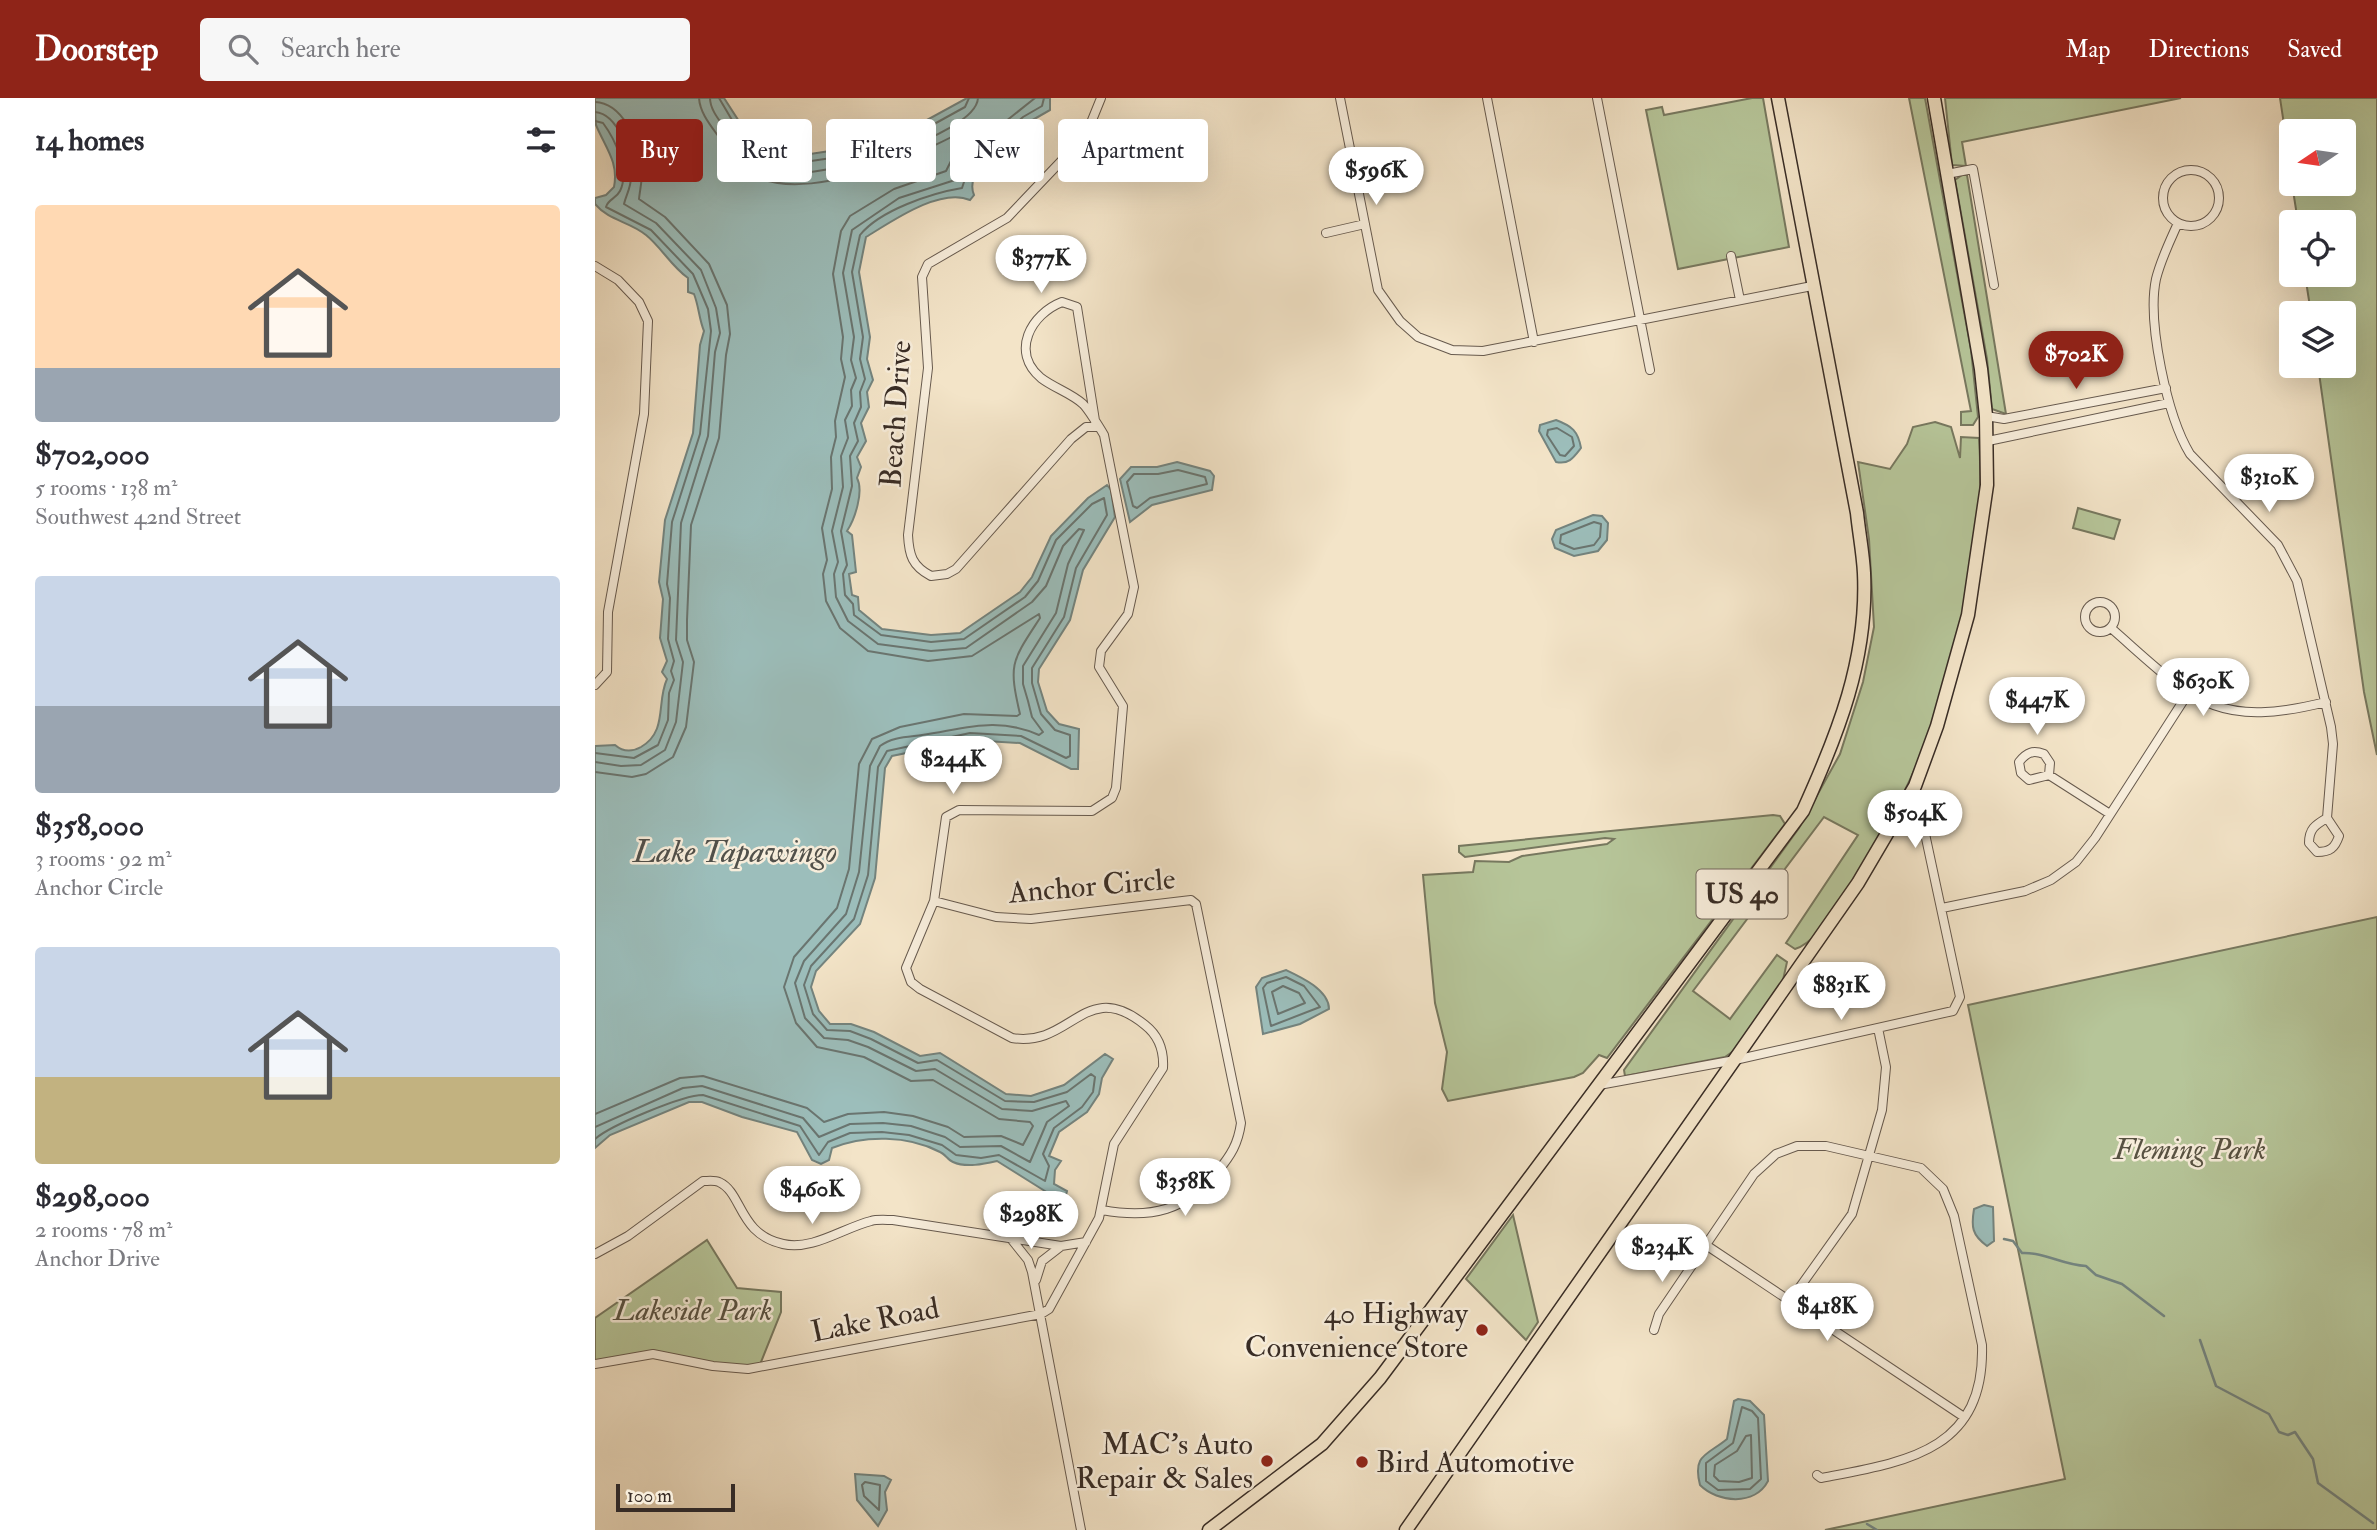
<!DOCTYPE html>
<meta charset="utf-8">
<style>
body{margin:0;font-family:"IM FELL Double Pica",serif;background:#f7f7f7;color:#2b2b33;height:100vh;display:flex;flex-direction:column;font-size:26px;white-space:nowrap}
*{box-sizing:border-box;margin:0}
p{font-size:23px;color:#7c7c81}
.icon{flex:none;width:38px;height:38px;fill:none;stroke:currentColor;stroke-width:2;stroke-linecap:round;stroke-linejoin:round}
.map{position:relative;flex:1;overflow:hidden}
.panel{display:flex;flex-direction:column;background:#fff;width:595px}
.panel>*{flex:none}
.hud{position:absolute;left:21px;top:21px;width:665px;height:63px;display:flex;gap:14px}
.needle{width:46px;rotate:257deg}
.controls{position:absolute;left:1684px;top:21px;display:grid;gap:14px}
.controls a{display:grid;place-items:center;width:77px;height:77px;border-radius:7px;background:#fff;box-shadow:0 7px 28px #0002;font-size:35px}
.scale{position:absolute;left:21px;bottom:18px;width:119px;box-sizing:border-box;padding-left:7px;border:4px solid #382c25;border-top:0;font-size:19px;line-height:24px;white-space:nowrap;color:#382c25;-webkit-text-stroke:5px #f7eddb;paint-order:stroke}
.price{position:absolute;translate:-50% -60px;padding:0 16px;border-radius:24px;background:#fff;color:#222;font-size:23px;line-height:46px;filter:drop-shadow(0 2px 4px #0008)}
.price::after{content:'';position:absolute;left:50%;top:42px;width:21px;height:16px;margin-left:-10px;background:inherit;clip-path:polygon(0 0,100% 0,50% 100%)}
.price.current{background:#8f2418;color:#fff}
ul{padding:0;list-style:none}
li{display:grid;align-content:center;gap:14px;height:371px;padding:0 35px}
li span{display:grid;place-items:center;height:217px;border-radius:7px;color:#555}
li>.icon{margin-inline-start:auto}
span .icon{width:126px;height:126px;fill:#fffc;stroke-width:1}
li b{font-size:30px}
h2{display:flex;justify-content:space-between;align-items:center;height:84px;padding:0 35px;font-size:30px}
.tag{padding:0 24px;border-radius:7px;background:#fff;box-shadow:0 7px 28px #0002;font-size:24px;line-height:63px}
.tag.current{background:#8f2418;color:#fff}
header{display:flex;align-items:center;gap:42px;box-sizing:border-box;height:98px;padding:0 35px;background:#8f2418;color:#fff}
header strong{font-size:33px}
nav{display:flex;gap:38px;margin-inline-start:auto;font-size:24px}
.search{width:490px;height:63px;background:#f7f7f7;display:flex;align-items:center;gap:18px;box-sizing:border-box;padding:0 24px;border-radius:7px;color:#7c7c81;font-size:26px}
main{display:flex;flex:1;min-height:0}
.map>svg:first-child{display:block}
</style>
<header>
<strong>Doorstep</strong>
<div class="search"><svg class="icon" aria-label="search" viewBox="0 0 24 24"><circle cx="10" cy="10" r="6"/><path d="M15 15l6 6"/></svg>Search here</div>
<nav><a>Map</a><a>Directions</a><a>Saved</a></nav>
</header>
<main>
<section class="panel">
<h2>14 homes<svg class="icon" aria-label="filters" viewBox="0 0 24 24"><path d="M4 7h16M4 17h16"/><circle cx="9" cy="7" r="2"/><circle cx="15" cy="17" r="2"/></svg></h2>
<ul>
<li><span style="background:linear-gradient(#ffd9b3 75%,#9aa5b1 0)"><svg class="icon" aria-label="home" viewBox="0 0 24 24"><path d="M3 11l9-7 9 7M6 9v11h12V9"/></svg></span><div><b>$702,000</b><p>5 rooms · 138 m²</p><p>Southwest 42nd Street</p></div></li>
<li><span style="background:linear-gradient(#c9d6e8 60%,#9aa5b1 0)"><svg class="icon" aria-label="home" viewBox="0 0 24 24"><path d="M3 11l9-7 9 7M6 9v11h12V9"/></svg></span><div><b>$358,000</b><p>3 rooms · 92 m²</p><p>Anchor Circle</p></div></li>
<li><span style="background:linear-gradient(#c9d6e8 60%,#c2b280 0)"><svg class="icon" aria-label="home" viewBox="0 0 24 24"><path d="M3 11l9-7 9 7M6 9v11h12V9"/></svg></span><div><b>$298,000</b><p>2 rooms · 78 m²</p><p>Anchor Drive</p></div></li>
</ul>
</section>
<div class="map">
<svg width="1782" height="1432" viewBox="0 0 1782 1432">
<rect width="100%" height="100%" fill="#f3e4c8"/>
<filter id="stains"><feTurbulence type="fractalNoise" baseFrequency=".00286" numOctaves="4"/><feColorMatrix values="0 0 0 0 .2 0 0 0 0 .09 0 0 0 0 .02 0 0 0 .5 -.17"/></filter>
<radialGradient id="worn" r=".72"><stop offset=".6" stop-color="#630" stop-opacity="0"/><stop offset="1" stop-color="#630" stop-opacity=".3"/></radialGradient>
<!-- green -->
<path fill="#b6c599" stroke="#77785f" stroke-width="2" d="M1157 0H1168L1194 149 1083 171 1051 12 1067 9 1069 17Z
M1314 0H1330L1376 252 1383 319 1378 327H1366V314L1376 313Z
M1350 0H1586L1367 44 1371 68 1357 67Z
M1685 0H1782V657L1769 594 1723 268H1748V215H1716L1710 177H1748V124H1703L1697 86H1748V33H1696V73Z
M1367 77H1372L1411 316 1397 311 1392 261 1360 82Z
M1340 324 1356 329 1365 360 1366 339 1384 340C1394 497 1339 668 1249 796 1236 814 1222 844 1200 851L1191 845 1263 737 1229 719 1098 893 1135 921 1182 857 1192 864 1188 882 1140 952 1130 959 1030 978 1029 972 1204 730 1245 656 1268 584 1279 529 1274 441 1263 364 1295 371 1312 346 1318 329Z
M1483 410 1525 422 1519 441 1478 430Z
M1178 717 1185 718 1190 726 1012 960 1004 957 988 975 979 979 853 1003 847 991 852 954 840 905 828 777 878 774 880 763 914 764 927 758 1012 746 1019 741 1010 740 870 759 864 754V748Z
M1782 819V1432H1230L1470 1381 1373 907Z
M918 1117 943 1224 931 1242 871 1181Z
M112 1142 142 1190 186 1194V1214L164 1269 153 1271 58 1256 0 1268V1220Z"/>
<!-- water -->
<path fill="#9cbebb" stroke="#74847f" stroke-width="2" d="M0 0H129L151 34 172 55 189 60 248 51 310 34 372 0H455V12C432 24 366 67 379 97L375 102C345 89 296 124 271 139L264 174 275 239 272 261 278 282 272 294 274 309 266 325 271 343 262 359 266 369 262 380C269 393 260 421 252 433L257 437 261 474 254 476 257 497 263 499 264 512 287 531 336 537 365 535 425 494 437 479 456 438 493 400 512 387 516 392 520 419 488 472 475 522 444 571 443 584 452 613 464 626 484 631 483 671H476L425 645 374 642 297 658 290 670 280 780 265 826 221 873 216 889 224 913 235 926H256L279 934 325 958 345 955 411 996 436 998 469 987 510 956 518 961 507 980 504 996 492 1014 464 1034 454 1058 466 1063 460 1072 459 1086 472 1093 469 1105 402 1063C389 1066 371 1070 358 1064 353 1062 350 1056 345 1054 313 1037 269 1037 237 1050L234 1062 226 1066 217 1062 202 1034 147 1019 107 1004H94L15 1037 0 1050V648L20 647C28 654 37 654 46 649 73 633 61 605 72 581L67 574 72 563 65 540 68 501 64 484 70 422 98 335 105 247 109 233C104 221 104 209 99 196L93 194V180C77 169 66 149 51 137 34 123 14 123 0 106V100L11 97 19 89C24 64 10 49 1 27 0 20 0 8 0 0Z
M961 322C977 328 983 333 986 350 979 359 974 367 961 364L944 333 945 327Z
M582 364 615 373 619 378 617 392 557 407 535 424 525 381 536 369H562Z
M998 417 1007 418 1013 425 1012 442 1003 453 979 458 960 450 957 441 961 432Z
M691 872C706 879 734 892 734 911L705 926 668 936 661 889 667 880Z
M1389 1107 1398 1109 1399 1143 1392 1148C1377 1137 1376 1129 1379 1111Z
M1143 1301 1155 1303 1169 1317 1173 1383C1160 1408 1123 1405 1105 1387 1097 1356 1113 1357 1132 1341L1139 1303Z
M260 1376 289 1378 296 1382 290 1394 292 1412 283 1428 262 1402Z"/>
<g fill="none" stroke-linecap="round" stroke-linejoin="round">
<!-- shore -->
<path stroke="#6a7570" stroke-width="2" d="M115 0C115 12 125 23 132 33 145 52 161 70 185 75 219 82 381 39 383 0
M124 0 147 39 169 61 189 67 250 58 312 41 370 9 374 0
M0 4C28 5 43 43 47 68 48 79 45 91 44 101L70 119 114 166 132 207 135 236 131 257 124 340 96 427 92 522V542L99 564 91 629 78 659 51 676 37 679 0 674
M0 14C24 16 37 59 36 79 36 90 31 97 29 106L61 125 106 172 121 210 125 235 120 254 113 338 86 425 81 542 88 564 81 624 70 652 46 667 26 668 0 664
M0 23 8 25C20 41 35 73 25 93 21 101 13 101 11 109L56 132 98 176 113 211 116 233 105 336 77 424 72 486 75 500 73 541 79 563 76 573 79 582 74 595 73 622 63 647 39 660 0 655
M962 330 977 339 979 348 970 358 965 357 952 337 953 332Z
M583 372 610 379 612 386 555 400 542 410 538 408 532 384 539 376H563Z
M999 424 1006 426 1005 439 999 447 979 451 965 445 966 437Z
M691 879 709 888 725 909 676 928 668 890 672 885Z
M688 888 704 895 710 905 683 916 677 894Z
M0 1016 85 980 108 978 212 1010 229 1024 253 1016 289 1014 318 1018 353 1029 369 1039 406 1038 428 1047 438 1028 435 1024 404 1021 338 982 316 983 269 959 222 949 201 925 189 889 199 859 242 810 254 771 264 666 277 641 305 629 369 616 422 618 425 616C413 565 417 563 445 520L444 516 377 558 333 563 273 553 245 530 231 503 228 476 232 462 227 430 237 391 236 359 241 339 240 323 250 279 246 261 248 239 238 176 246 133 255 118 299 91 351 73 358 59 387 27 382 25C332 55 220 103 164 80 149 74 134 55 126 42 117 29 105 16 104 0
M0 1029 88 990 107 988 208 1020 224 1039 255 1026 288 1025 316 1028 350 1039 365 1049 406 1048 435 1064 452 1024 474 1008 471 1003 437 1013 407 1011 340 971 321 973 273 949 253 942 229 940 210 920 200 885 209 863 251 816 264 774 275 668 285 648C297 639 312 639 327 637 369 631 402 618 444 637L448 634 437 619 433 603 428 586V568L461 515 473 466 489 432 484 431 468 448 451 488 437 504 371 550 336 553 283 546 253 523 241 499 239 476 243 464 237 433 248 389 246 358 253 340 250 322 257 308 256 292 261 280 256 262 259 239 248 175 257 132 304 100 360 82 368 63 396 35 440 0
M0 1041C16 1027 88 997 108 997L205 1028 224 1057 233 1044 255 1035 287 1034 314 1037 347 1047 361 1057 386 1060 404 1057 450 1083 454 1068 448 1056 459 1030 487 1009 498 994 500 979 496 976 472 994 439 1004 410 1003 342 962 323 965 276 941 255 933 232 932 218 916 209 887 216 868 259 821 273 777 283 669 292 653 375 635 426 638 471 660 475 658V637L460 632 446 616 437 585V570L469 519 481 470 512 417 509 400 497 406 461 442 443 483 430 499 369 541 336 544 286 537 259 517 258 506 250 497 248 476 252 467 246 433 257 388 255 358 263 343 259 325 266 309 265 294 270 281 265 261 268 239 257 174 265 137C285 112 337 95 367 90L374 69 428 19 447 8 449 0
M1147 1309 1157 1313 1163 1320 1166 1381 1155 1391 1123 1392 1111 1383V1365L1138 1345Z
M1156 1337 1157 1380 1144 1384 1124 1383 1119 1378 1120 1367 1142 1353 1151 1338Z
M270 1384 285 1387 284 1412 269 1398 267 1387Z"/>
<!-- stream -->
<path stroke="#74847f" stroke-width="2.5" d="M1409 1141 1418 1143 1427 1155C1450 1154 1467 1167 1491 1168L1501 1177 1527 1186 1569 1218
M1605 1242 1621 1288 1674 1316 1684 1334 1693 1337 1700 1334 1718 1361 1723 1385 1778 1425
M1272 1426 1282 1432"/>
<!-- street casing -->
<g stroke="#675a4e" stroke-width="10">
<path id="street" d="M745 0 783 192 805 223 823 239 857 252 888 253 1217 188
M892 0 939 244
M1002 0 1055 272
M1568 100a28 28 0 1 1 56 0a28 28 0 1 1-56 0Z
M1352 76 1378 71 1399 187
M1583 125C1575 143 1566 161 1561 181 1552 224 1572 318 1595 356L1683 447 1702 483 1736 629 1738 646 1732 720 1744 738C1740 750 1735 754 1722 754L1714 745C1714 731 1720 727 1732 720
M731 135 770 126
M1136 158 1145 202
M0 168 23 182 44 204 53 223 49 316 13 514 12 574 0 587
M1391 318 1409 321 1571 290
M501 329H491L476 341 361 471 352 476 336 478C317 468 314 457 313 437L333 270 327 179 333 166 412 120 491 37 506 0
M1393 343 1574 305
M1490 519a15 15 0 1 1 30 0a15 15 0 1 1-30 0Z
M1516 530C1597 601 1618 632 1731 604
M1454 677 1434 682 1426 675 1424 664C1432 654 1438 652 1449 656L1455 665 1454 677 1515 716
M339 803 401 819 436 821 596 802 601 806 646 1025C643 1046 636 1057 623 1073 591 1113 556 1121 507 1112
M1347 810 1430 793 1456 782 1481 764 1500 740 1592 597
M1004 987 1140 962 1358 913 1365 899 1320 689
M417 1142 433 1162 437 1174 486 1432
M1111 1147 1369 1319
M0 1156 33 1138 108 1083C113 1083 120 1082 124 1084 148 1095 143 1136 188 1146 217 1153 248 1130 276 1123 282 1121 291 1122 298 1122L466 1148 491 1144
M441 1182 447 1163 465 1149
M1195 1203 1257 1116 1287 1012 1291 969 1283 930
M1059 1232 1064 1216 1159 1076 1181 1056 1202 1048H1231L1326 1070 1348 1091 1359 1118 1387 1247C1390 1354 1310 1364 1226 1380L1222 1377
M0 1266 58 1256 118 1268 153 1271 446 1216 454 1211 504 1120 519 1046 568 970C569 953 564 938 550 927 490 878 477 950 417 940L325 891 316 884 311 870 339 803 351 719 364 712 497 713 517 700 521 690 528 608 504 569 506 553 533 516 539 489 509 337C505 330 493 311 488 306 476 295 459 290 446 280 415 254 436 216 467 204L482 209 501 329"/>
</g>
<!-- primary casing -->
<g stroke="#382c25" stroke-width="15">
<path id="primary" d="M614 1432 727 1346 785 1280 1208 713C1243 636 1273 561 1269 475 1268 455 1264 435 1262 415L1183 0
M811 1432 1263 785 1320 688 1342 628 1373 517 1392 387 1391 318 1386 271 1339 0"/>
</g>
<!-- street -->
<use href="#street" stroke="#f7eddb" stroke-width="8"/>
<!-- primary -->
<use href="#primary" stroke="#f3e4c8" stroke-width="12"/>
</g>
<!-- markers -->
<g fill="#8f2418" stroke="#f7eddb" stroke-width="2.5">
<circle cx="887" cy="1232" r="7"/>
<circle cx="672" cy="1363" r="7"/>
<circle cx="767" cy="1364" r="7"/>
</g>
<g text-anchor="middle" dominant-baseline="central" stroke-width="5" stroke-linejoin="round" paint-order="stroke">
<!-- shield labels -->
<rect fill="#f7eddb" stroke="#71665c" stroke-width="2" x="1101.5" y="771.5" width="91" height="49" rx="5"/>
<g font-size="28" font-weight="bold" fill="#382c25">
<text x="1147" y="796">US 40</text>
</g>
<!-- street labels -->
<g font-size="30" fill="#382c25" stroke="#f7eddb">
<text transform="translate(301 316) rotate(-86)">Beach Drive</text>
<text transform="translate(497 788) rotate(-5)">Anchor Circle</text>
<text transform="translate(280 1222) rotate(-11)">Lake Road</text>
</g>
<!-- park labels -->
<g font-size="30" font-style="italic" fill="#585242" stroke="#f7eddb">
<text x="1595" y="1051">Fleming Park</text>
<text x="98" y="1212">Lakeside Park</text>
</g>
<!-- poi labels -->
<g font-size="30" fill="#382c25" stroke="#f7eddb" text-anchor="end">
<text x="873" y="1215">40 Highway<tspan x="873" dy="34">Convenience Store</tspan></text>
<text x="658" y="1346">MAC's Auto<tspan x="658" dy="34">Repair &amp; Sales</tspan></text>
<text x="781" y="1364" text-anchor="start">Bird Automotive</text>
</g>
<!-- water labels -->
<g font-size="32" font-style="italic" fill="#51504a" stroke="#f7eddb">
<text x="140" y="754">Lake Tapawingo</text>
</g>
</g>
<rect width="100%" height="100%" filter="url(#stains)"/>
<rect width="100%" height="100%" fill="url(#worn)"/>
</svg>
<div class="controls">
<a><svg class="needle" viewBox="-14 -14 28 28"><path d="M0-13l5 13h-10z" fill="#e53935"/><path d="M0 13l5-13h-10z" fill="#7c7c81"/></svg></a>
<a><svg class="icon" aria-label="locate" viewBox="0 0 24 24"><circle cx="12" cy="12" r="6"/><path d="M12 2v4M12 18v4M2 12h4M18 12h4"/></svg></a>
<a><svg class="icon" aria-label="layers" viewBox="0 0 24 24"><path d="M12 4l9 5-9 5-9-5zM3 14l9 5 9-5"/></svg></a>
</div>
<div class="scale">100 m</div>
<b class="price" style="left:781px;top:109px">$596K</b>
<b class="price" style="left:446px;top:197px">$377K</b>
<b class="price current" style="left:1481px;top:293px">$702K</b>
<b class="price" style="left:1674px;top:416px">$310K</b>
<b class="price" style="left:1608px;top:620px">$630K</b>
<b class="price" style="left:1442px;top:639px">$447K</b>
<b class="price" style="left:358px;top:698px">$244K</b>
<b class="price" style="left:1320px;top:752px">$504K</b>
<b class="price" style="left:1246px;top:924px">$831K</b>
<b class="price" style="left:590px;top:1120px">$358K</b>
<b class="price" style="left:217px;top:1128px">$460K</b>
<b class="price" style="left:436px;top:1153px">$298K</b>
<b class="price" style="left:1067px;top:1186px">$234K</b>
<b class="price" style="left:1232px;top:1245px">$418K</b>
<div class="hud">
<a class="tag current">Buy</a>
<a class="tag">Rent</a>
<a class="tag">Filters</a>
<a class="tag">New</a>
<a class="tag">Apartment</a>
</div>
</div>
</main>
